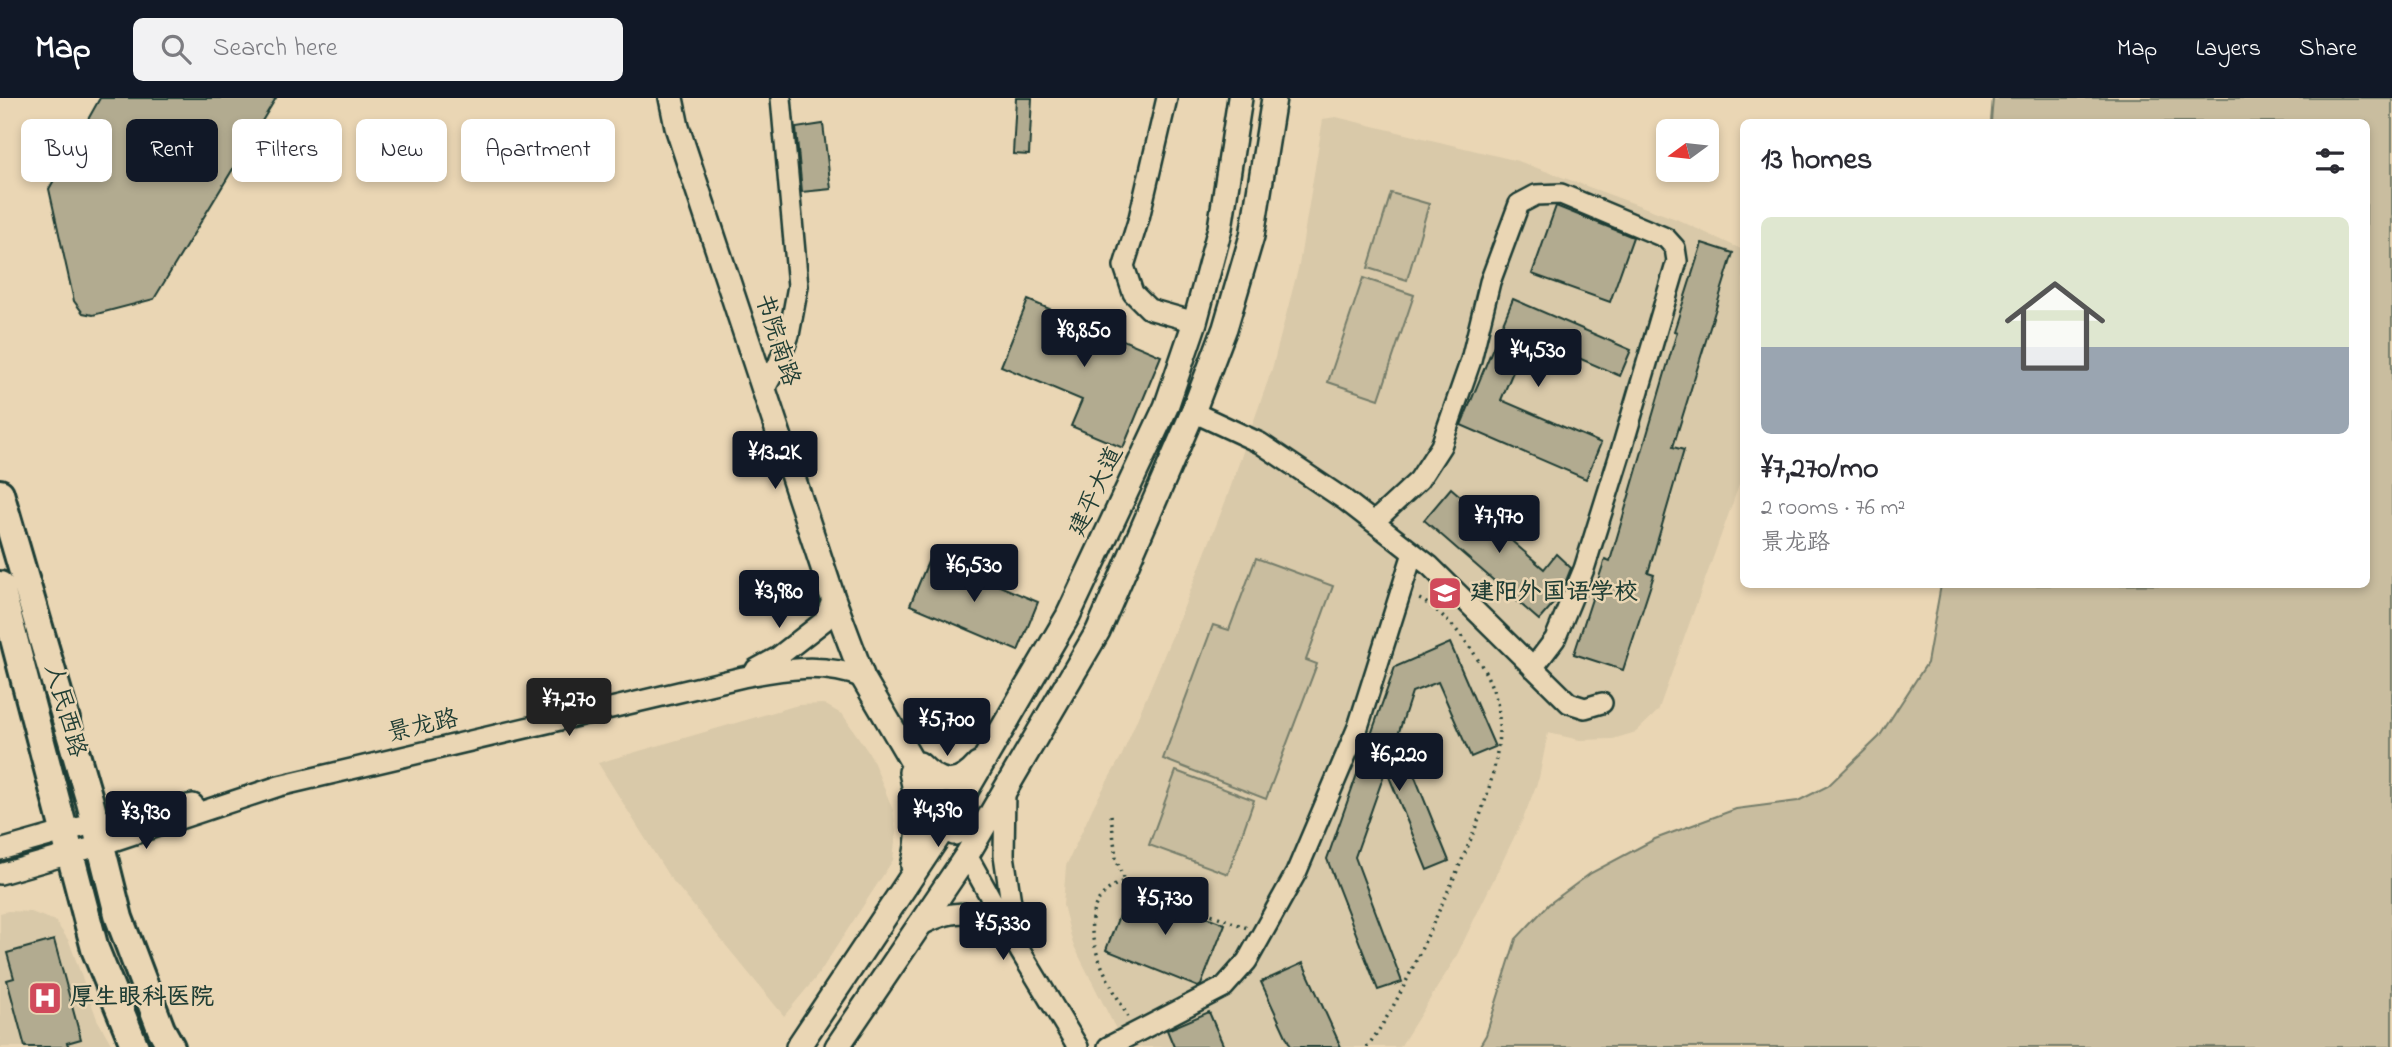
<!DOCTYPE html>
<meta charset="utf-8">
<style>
body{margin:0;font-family:"Indie Flower","LXGW WenKai TC",sans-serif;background:#f2f2f3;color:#2b2b33;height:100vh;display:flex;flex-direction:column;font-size:26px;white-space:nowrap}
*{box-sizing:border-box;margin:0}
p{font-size:23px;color:#7c7c81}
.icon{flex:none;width:38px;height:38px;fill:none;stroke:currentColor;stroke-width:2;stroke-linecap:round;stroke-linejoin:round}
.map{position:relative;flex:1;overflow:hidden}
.side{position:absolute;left:1740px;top:21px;width:630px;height:469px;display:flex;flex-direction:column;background:#fff;border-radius:10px;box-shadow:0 4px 10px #0003}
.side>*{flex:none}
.guide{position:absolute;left:21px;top:21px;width:665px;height:63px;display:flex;gap:14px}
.needle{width:46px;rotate:255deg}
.fabs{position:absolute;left:1656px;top:21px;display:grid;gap:14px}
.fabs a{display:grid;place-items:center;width:63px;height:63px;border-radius:10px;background:#fff;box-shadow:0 4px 10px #0003;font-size:35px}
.price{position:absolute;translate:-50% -60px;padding:0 16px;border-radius:7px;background:#111827;color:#fff;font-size:23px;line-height:46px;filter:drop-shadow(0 2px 4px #0008)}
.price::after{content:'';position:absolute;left:50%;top:42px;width:21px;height:16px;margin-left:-10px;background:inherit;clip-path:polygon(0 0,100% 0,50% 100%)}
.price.selected{background:#222;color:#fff}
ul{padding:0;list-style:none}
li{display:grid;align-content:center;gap:14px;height:371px;padding:0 21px}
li+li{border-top:2px solid #e1e1e2}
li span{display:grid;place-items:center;height:217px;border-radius:10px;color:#555}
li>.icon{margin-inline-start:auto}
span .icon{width:126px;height:126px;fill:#fffc;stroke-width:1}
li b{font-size:30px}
h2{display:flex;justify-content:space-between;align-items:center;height:84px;padding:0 21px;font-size:30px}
.chip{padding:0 24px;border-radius:10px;background:#fff;box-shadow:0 4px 10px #0003;font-size:24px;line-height:63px}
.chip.selected{background:#111827;color:#fff}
header{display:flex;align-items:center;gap:42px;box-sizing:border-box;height:98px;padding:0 35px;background:#111827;color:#fff}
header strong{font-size:33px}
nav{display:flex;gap:38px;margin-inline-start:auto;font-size:24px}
.search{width:490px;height:63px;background:#f2f2f3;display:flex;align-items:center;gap:18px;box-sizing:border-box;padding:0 24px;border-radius:10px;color:#7c7c81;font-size:26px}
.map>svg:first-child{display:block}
</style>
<header>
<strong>Map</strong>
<div class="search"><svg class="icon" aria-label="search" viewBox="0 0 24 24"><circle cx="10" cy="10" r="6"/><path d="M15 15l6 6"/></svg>Search here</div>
<nav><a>Map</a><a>Layers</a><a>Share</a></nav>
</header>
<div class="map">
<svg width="2392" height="949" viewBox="0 0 2392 949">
<rect width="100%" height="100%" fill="#ead6b4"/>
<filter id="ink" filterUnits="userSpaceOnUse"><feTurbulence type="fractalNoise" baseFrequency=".0143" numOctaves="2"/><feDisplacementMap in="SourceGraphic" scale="14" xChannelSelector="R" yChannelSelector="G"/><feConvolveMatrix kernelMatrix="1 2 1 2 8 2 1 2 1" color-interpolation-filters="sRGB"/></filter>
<g filter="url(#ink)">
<!-- built -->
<path fill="#d9c9a9" d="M1336 19 1518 63 1676 121 1743 152V376L1658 613 1636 634 1613 641 1580 642 1548 635 1539 680 1523 721 1455 861 1400 949H1125L1073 846 1063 807 1066 768 1094 707 1122 657 1178 524 1226 402 1272 271 1299 167 1323 21Z
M824 606 843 617 871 658 893 712 896 734 893 762 818 877 784 918 668 777 598 665 798 607Z
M8 813 31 814 55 823 69 843 97 921 113 949H0V815Z"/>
<!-- green -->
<path fill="#c9bd9f" stroke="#747d6a" stroke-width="2" d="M1993 0H2392V949H1479L1486 937 1516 841 1549 806 1591 775 1655 741 1736 711 1798 703 1828 688 1879 639 1927 565 1941 487 2366 486V24H1991Z
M1391 95 1429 106 1407 182 1368 170Z
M1363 180 1414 197 1379 301 1328 284Z
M1256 460 1333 488 1306 562 1317 566 1266 701 1163 661 1213 527 1229 532Z
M1176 673 1254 702 1228 776 1149 747Z"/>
<!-- building -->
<path fill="#b2ab90" stroke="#1f3d34" stroke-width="2" d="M100 0H276L154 201 93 217 83 215 74 203 49 91Z
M1016 0H1032L1029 57 1013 56Z
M823 26 831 91 802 94 796 30Z
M1556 108 1633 139 1610 204 1532 176Z
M1702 145 1733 155 1673 349 1684 352 1648 475 1654 477 1623 572 1574 556 1605 461 1610 463 1677 234 1674 233Z
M1513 201 1631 252 1620 278 1528 238 1501 302 1601 345 1586 381 1461 327Z
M1028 202 1161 258 1123 350 1071 328 1082 302 1001 268Z
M1451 390 1544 471 1556 456 1571 470 1560 498 1539 522 1424 422Z
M930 459 1038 504 1018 553 910 507Z
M1450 545 1495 649 1471 659 1438 584 1412 594 1398 637 1449 763 1427 772 1386 671 1355 759 1402 884 1378 892 1327 761 1395 569Z
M1130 789 1225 826 1201 887 1198 889 1106 852Z
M54 842 81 941 67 945 69 949H25L7 882 14 880 7 855Z
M1303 865 1341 949H1291L1261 884Z
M1209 914 1224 949H1174L1167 932Z"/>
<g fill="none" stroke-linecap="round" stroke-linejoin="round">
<!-- minor casing -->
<g stroke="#1f3d34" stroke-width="24">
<path id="minor" d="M1167 0 1139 120 1124 168 1133 195 1149 211 1195 224
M764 292 778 267 789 237 798 188 781 0
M1193 314 1260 345 1345 402 1430 468 1569 605 1585 610 1602 605
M1374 424 1419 382 1441 348 1471 262 1490 184 1519 106 1536 97 1561 96 1666 140 1675 150 1677 163 1622 350 1584 471 1555 541 1533 570
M756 571 778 559 824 523 833 500
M1005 691 1004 757 1015 832
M0 752 95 725 193 706
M967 757 1020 853 1078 949
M0 776 101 747 279 688 743 579C783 571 824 564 863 580
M918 829C959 807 977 811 1010 843
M1108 949 1224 889 1247 863 1296 775 1358 629 1413 455"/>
</g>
<!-- major casing -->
<g stroke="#1f3d34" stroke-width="28">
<path id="major" d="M671 0 677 29 833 500 863 580 954 735
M919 666C940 687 957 691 978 667
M911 674C919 707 922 735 913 768
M798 949 948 724 1068 518 1166 309 1195 224 1220 130 1240 0
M837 949 967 757 1098 533 1193 314 1225 230 1252 138 1274 0"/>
</g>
<!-- highway casing -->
<g stroke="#1f3d34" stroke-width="32">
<path id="highway" d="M0 395 90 704 119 820 161 931 171 949
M0 487 95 851 135 949"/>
</g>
<!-- path -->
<path stroke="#1f3d34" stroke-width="3.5" stroke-dasharray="2 5" stroke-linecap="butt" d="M1111 717 1116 760 1124 783
M1128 919C1107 879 1060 809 1124 783L1247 830
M1367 949C1397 909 1416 862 1437 817 1463 759 1502 684 1499 619 1498 580 1452 515 1417 500"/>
<!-- minor -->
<use href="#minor" stroke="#ead6b4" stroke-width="19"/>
<!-- major -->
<use href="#major" stroke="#ead6b4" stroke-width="23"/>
<!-- highway -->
<use href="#highway" stroke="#ead6b4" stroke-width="26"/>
</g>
</g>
<!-- icons -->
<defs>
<g id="school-square" transform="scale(1.75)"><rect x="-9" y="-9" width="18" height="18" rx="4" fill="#d1495b" stroke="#ead6b4"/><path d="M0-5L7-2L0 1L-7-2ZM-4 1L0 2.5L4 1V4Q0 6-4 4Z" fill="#fff"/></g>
<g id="hospital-square" transform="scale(1.75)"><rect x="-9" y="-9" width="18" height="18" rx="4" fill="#d1495b" stroke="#ead6b4"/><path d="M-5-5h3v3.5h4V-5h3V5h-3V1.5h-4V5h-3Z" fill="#fff"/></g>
</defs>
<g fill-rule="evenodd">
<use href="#school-square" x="1445" y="495"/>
<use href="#hospital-square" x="45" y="900"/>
</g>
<g text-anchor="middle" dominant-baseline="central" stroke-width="5" stroke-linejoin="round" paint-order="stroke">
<!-- street labels -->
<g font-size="24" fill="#1f3d34" stroke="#ead6b4">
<text transform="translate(776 242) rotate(72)">书院南路</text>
<text transform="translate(1097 394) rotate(-65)">建平大道</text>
<text transform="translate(64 613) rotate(74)">人民西路</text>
<text transform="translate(423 629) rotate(-13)">景龙路</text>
</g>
<!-- poi labels -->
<g font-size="24" font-weight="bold" fill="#1f3d34" stroke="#ead6b4" text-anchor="start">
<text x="1470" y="495">建阳外国语学校</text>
<text x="70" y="900">厚生眼科医院</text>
</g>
</g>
</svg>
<div class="fabs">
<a><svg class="needle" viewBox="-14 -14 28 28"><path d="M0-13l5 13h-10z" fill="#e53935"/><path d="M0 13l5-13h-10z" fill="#7c7c81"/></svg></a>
</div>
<b class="price" style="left:1084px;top:271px">¥8,850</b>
<b class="price" style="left:1538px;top:291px">¥4,530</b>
<b class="price" style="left:775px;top:393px">¥13.2K</b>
<b class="price" style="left:1499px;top:457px">¥7,970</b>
<b class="price" style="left:974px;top:506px">¥6,530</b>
<b class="price" style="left:779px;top:532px">¥3,980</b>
<b class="price selected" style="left:569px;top:640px">¥7,270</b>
<b class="price" style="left:947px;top:660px">¥5,700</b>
<b class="price" style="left:1399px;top:695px">¥6,220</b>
<b class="price" style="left:938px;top:751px">¥4,390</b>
<b class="price" style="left:146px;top:753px">¥3,930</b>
<b class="price" style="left:1165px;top:839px">¥5,730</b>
<b class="price" style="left:1003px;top:864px">¥5,330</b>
<div class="guide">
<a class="chip">Buy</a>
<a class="chip selected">Rent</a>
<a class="chip">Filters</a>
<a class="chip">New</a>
<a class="chip">Apartment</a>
</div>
<section class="side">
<h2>13 homes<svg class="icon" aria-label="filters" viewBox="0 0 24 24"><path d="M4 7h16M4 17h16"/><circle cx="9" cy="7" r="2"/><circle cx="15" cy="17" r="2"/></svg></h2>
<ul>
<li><span style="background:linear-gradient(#dfe7d0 60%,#9aa5b1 0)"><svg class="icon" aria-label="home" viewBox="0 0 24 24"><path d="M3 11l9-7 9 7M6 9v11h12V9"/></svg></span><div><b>¥7,270/mo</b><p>2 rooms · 76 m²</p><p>景龙路</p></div></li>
</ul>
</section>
</div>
